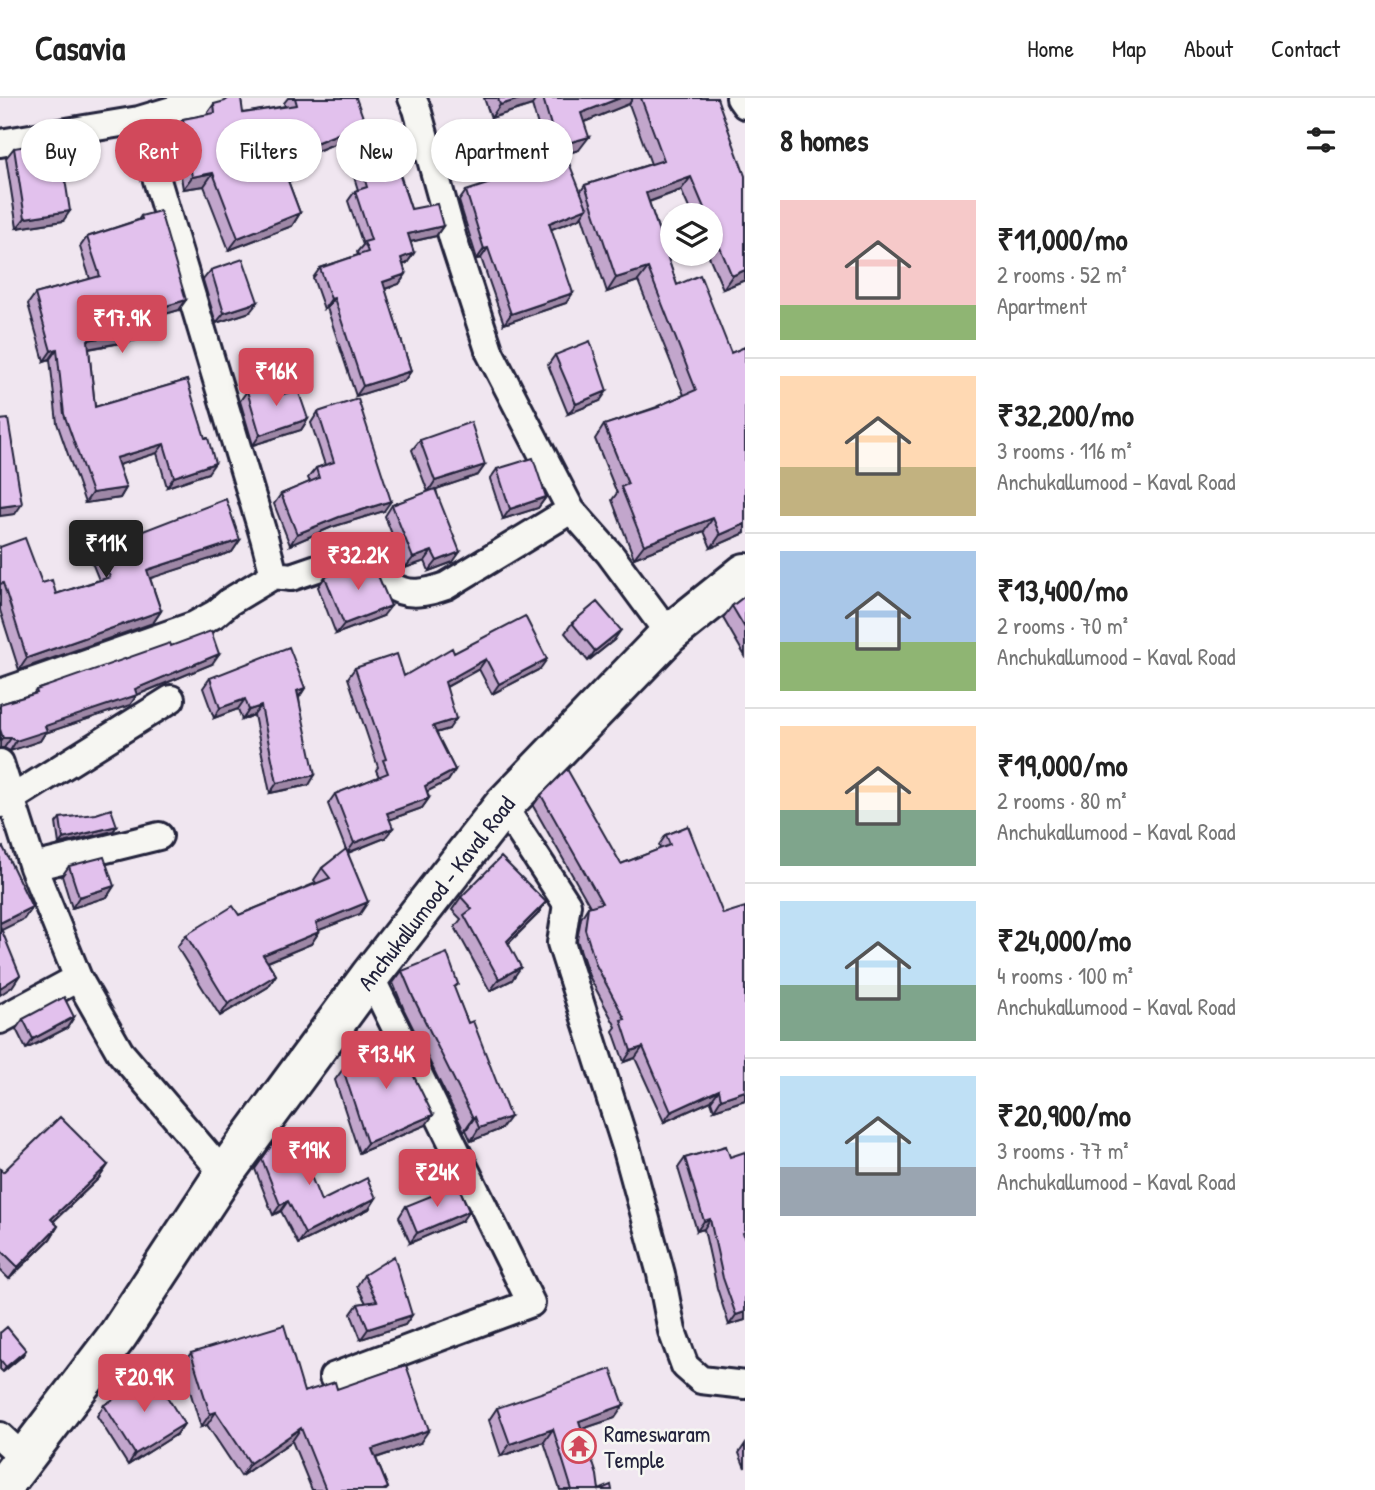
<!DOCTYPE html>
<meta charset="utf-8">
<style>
body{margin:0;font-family:"Patrick Hand",sans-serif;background:#f6f6f6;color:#222;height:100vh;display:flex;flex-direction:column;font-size:26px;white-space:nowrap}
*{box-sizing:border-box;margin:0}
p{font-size:23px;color:#767676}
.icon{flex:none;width:38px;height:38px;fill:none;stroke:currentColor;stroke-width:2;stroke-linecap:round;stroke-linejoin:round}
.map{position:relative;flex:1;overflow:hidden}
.panel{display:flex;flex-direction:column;background:#fff;width:630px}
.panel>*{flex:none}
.hud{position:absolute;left:21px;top:21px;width:618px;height:63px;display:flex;gap:14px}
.fabs{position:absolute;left:660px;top:105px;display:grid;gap:14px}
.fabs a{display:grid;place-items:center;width:63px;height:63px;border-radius:50%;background:#fff;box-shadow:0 2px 5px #0004;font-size:35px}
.price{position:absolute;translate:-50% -60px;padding:0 16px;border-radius:7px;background:#d1495b;color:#fff;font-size:23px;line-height:46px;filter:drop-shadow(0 2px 4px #0008)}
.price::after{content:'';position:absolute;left:50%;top:42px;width:21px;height:16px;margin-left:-10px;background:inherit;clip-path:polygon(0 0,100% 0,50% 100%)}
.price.selected{background:#222;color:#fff}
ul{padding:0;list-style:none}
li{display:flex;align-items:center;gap:21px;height:175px;padding:0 35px}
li+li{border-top:2px solid #e0e0e0}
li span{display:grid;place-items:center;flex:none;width:196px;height:140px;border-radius:0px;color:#555}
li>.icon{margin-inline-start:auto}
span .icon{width:84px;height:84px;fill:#fffc;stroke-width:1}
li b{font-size:30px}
h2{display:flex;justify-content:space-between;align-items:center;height:84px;padding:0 35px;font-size:30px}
.chip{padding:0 24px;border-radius:32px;background:#fff;box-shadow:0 2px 5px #0004;font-size:24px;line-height:63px}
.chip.selected{background:#d1495b;color:#fff}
header{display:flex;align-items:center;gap:42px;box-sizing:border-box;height:98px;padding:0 35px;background:#fff;border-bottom:2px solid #e0e0e0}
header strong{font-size:33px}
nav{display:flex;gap:38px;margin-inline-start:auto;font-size:24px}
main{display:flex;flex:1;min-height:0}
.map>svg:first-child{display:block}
</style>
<header>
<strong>Casavia</strong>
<nav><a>Home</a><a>Map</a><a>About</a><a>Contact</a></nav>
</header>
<main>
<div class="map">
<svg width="745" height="1392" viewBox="0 0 745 1392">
<rect width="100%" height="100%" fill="#f0e6f0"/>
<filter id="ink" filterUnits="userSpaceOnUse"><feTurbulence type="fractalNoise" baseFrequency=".0143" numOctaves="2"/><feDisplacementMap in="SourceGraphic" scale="14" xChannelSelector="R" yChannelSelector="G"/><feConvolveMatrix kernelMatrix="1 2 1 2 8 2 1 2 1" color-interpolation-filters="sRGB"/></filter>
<g filter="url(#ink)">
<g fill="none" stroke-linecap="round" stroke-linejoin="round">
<!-- street casing -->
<g stroke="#22223b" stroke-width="32">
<path id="street" d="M412 0 417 11 453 141 490 255 571 412 610 456 669 536
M740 0 745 7
M139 22 264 439 274 477 291 479 361 455 375 457C379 465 384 481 391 487 407 500 429 494 446 488L571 412
M0 45 139 22 212 0
M0 595 195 527 215 516 229 504 274 477
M0 665 33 769 78 880 120 954 224 1076
M0 706 11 701 171 601
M503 708 567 806 561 845 627 1052 661 1176 672 1233 685 1268 701 1282 745 1287
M33 769 159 738
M0 922 78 880
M333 1279 531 1205 370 878
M0 1338 25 1361"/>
</g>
<!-- secondary casing -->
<g stroke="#22223b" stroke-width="44">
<path id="secondary" d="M0 1392 118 1237 224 1076 370 878 503 708 669 536 745 475"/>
</g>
<!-- street -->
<use href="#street" stroke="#f6f6f2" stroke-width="26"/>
<!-- secondary -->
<use href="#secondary" stroke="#f6f6f2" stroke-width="38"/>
</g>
<!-- wall -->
<path fill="#c2a6cc" stroke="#22223b" stroke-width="2" d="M288 0H356V37L401 75 400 76 411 111 443 128 436 138 410 144 414 155 407 165 403 167 406 176 399 186 385 191 411 273 404 283 356 298 327 210 324 211 313 180 320 170 358 157 357 154 363 147 348 103 355 93 358 92 345 49 351 39 300 60 301 70 293 82 288 83 300 115 292 128 229 152 204 88 183 91 174 33 183 21 206 17 214 6 243 15 285 8 284 5Z
M484 0H717L745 182 723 191 708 156H710V117H692L681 92 649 104 677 187 731 255 745 249V435L711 450 704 433 634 460 612 402 617 395 595 341 604 327 657 309 658 308 684 297 638 183 607 194 582 118 580 120 551 131 566 205 504 226 481 160 477 161 459 103 466 93H581L585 87 651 66 629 6 584 24 579 52 548 61 532 7 491 20Z
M14 50 63 123 17 130 6 60Z
M141 118 179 212 147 221 149 231 142 241 89 251 95 309 187 282 208 375 167 389 157 355 118 367 126 390 120 400 85 405 57 325 50 261 44 263 28 206 35 196 90 181 80 149 87 139 138 122Z
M211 172 250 214 216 225 203 182Z
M555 257 600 303 568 316 548 267Z
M247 293 279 297 308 321 301 332 253 347 240 303Z
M318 314 384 413 332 429 290 447 274 406 281 396 310 384 308 380 316 370 325 367 311 325Z
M420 342 485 367 478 377 436 391 453 464 429 473 425 463 405 470 385 418 392 407 428 394 412 352Z
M497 371 546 399 538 410 503 421 490 381Z
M240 442 232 454 150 480 161 513 153 525 19 572 0 512V449L42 485 56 496 99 482 91 462 99 450Z
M325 479 383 518 336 536 318 489Z
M745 498V558L723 520 732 508Z
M572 525 614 542 588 563 565 535Z
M171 548 212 566 137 597 130 607 45 635 40 643 10 653 4 650H0V606L33 596 36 592Z
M454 555 540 571 492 596 479 571 446 589 449 631 436 635 455 672 448 683 427 693 429 700 422 710 389 722 385 740 348 755 360 816 319 832V834L311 846 268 864 276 877 268 889 220 918 177 849 186 837 239 817 316 785 314 782 322 770 346 752 328 706 335 696 379 679 376 672 378 669 348 580 355 570 404 578Z
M210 580 305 590 299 600 309 687 270 695 254 617 242 622 238 611 214 620 203 590Z
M541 697 621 766 660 751 659 747 666 737 688 728 745 1002 714 1012 711 1003 664 1024 635 960 624 964 613 933 616 929 589 878 577 842 581 820 588 809 590 808 533 708Z
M60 720 117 728 113 733 59 746 56 725Z
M69 768 114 788 107 799 72 810 62 778Z
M461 799 546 804 537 817 508 845 512 882 490 893 455 829 461 821 452 812Z
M402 873 454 892 468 925 501 1031 471 1043 466 1032 464 1033 404 912 393 885Z
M74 919 67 930 26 951 16 931 23 921Z
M366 946 426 1027 359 1055 335 982 343 971 362 965 359 957Z
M274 1044 321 1103 376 1100 369 1111 298 1146 281 1113 273 1117 255 1071Z
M726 1048 745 1222 729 1227 717 1190 704 1131 697 1133 678 1070 685 1060Z
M108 1067 99 1080 53 1124 58 1128 50 1141 9 1181 0 1172V1071L3 1074Z
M406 1108 462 1123 410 1145 399 1119Z
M364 1177 412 1217 405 1227 361 1241 351 1216 358 1206 366 1205 357 1188Z
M0 1235 26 1252 22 1258 3 1274 0 1271Z
M191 1255 304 1294 337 1291 420 1345 376 1360 388 1390 386 1392H312L292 1343 241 1378 207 1327 201 1329 182 1267Z
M104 1307 184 1326 177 1336 128 1367 97 1318Z
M497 1310 615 1320 582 1331 599 1392H612H560L544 1344 501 1358 489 1322Z
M745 1346V1370L739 1355Z"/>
<!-- shaded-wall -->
<path fill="#9e87a6" stroke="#22223b" stroke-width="2" d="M523 0H537L532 7 491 20 500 7Z
M620 0H633L629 6 572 29 581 15Z
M365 25 356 37 290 64 298 52Z
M589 39 579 52 548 61 557 48Z
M408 65 401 75 390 79 397 69Z
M301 70 293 82 275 85 284 72Z
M213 75 204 88 183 91 192 79Z
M691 79 681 92 637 108 646 95Z
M587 110 580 120 542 135 549 125Z
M70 113 63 123 17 130 25 120Z
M300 115 292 128 229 152 238 140Z
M443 128 436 138 401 146 408 136Z
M488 150 481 160 477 161 484 151Z
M414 155 407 165 394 170 401 160Z
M648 170 638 183 607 194 616 180Z
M745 172V182L723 191 732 178Z
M406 176 399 186 376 194 383 184Z
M573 195 566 205 504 226 511 216Z
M334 200 327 210 324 211 331 201Z
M186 202 179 212 139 224 146 214Z
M258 204 250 214 216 225 224 215Z
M149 231 142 241 81 252 88 242Z
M57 251 50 261 44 263 51 253Z
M411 273 404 283 356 298 363 288Z
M607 293 600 303 568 316 576 306Z
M308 321 301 332 253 347 260 337Z
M164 346 157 355 109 370 116 360Z
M215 365 208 375 167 389 174 379Z
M485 367 478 377 428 394 435 383Z
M126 390 120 400 85 405 92 395Z
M546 399 538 410 503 421 510 411Z
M391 403 384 413 332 429 290 447 297 436 339 419Z
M22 406 15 416 0 418V409Z
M713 420 704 433 634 460 644 447Z
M745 426V435L711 450 720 437Z
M240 442 232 454 139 484 147 472Z
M432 453 425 463 405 470 413 460Z
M460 454 453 464 429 473 437 463Z
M391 508 383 518 336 536 344 526Z
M161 513 153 525 19 572 27 560Z
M621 532 614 542 588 563 595 553Z
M219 556 212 566 132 599 137 597 130 607 45 635 40 643 10 653 16 643 45 628Z
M486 561 479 571 437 594 445 584Z
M547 561 540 571 492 596 499 586Z
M305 590 298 600 297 593Z
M245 601 238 611 214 620 220 610Z
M261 608 254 617 242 622 249 612Z
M456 621 449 631 425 638 433 628Z
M3 640H11L4 650H0V644Z
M455 672 448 683 418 698 425 688Z
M315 677 309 687 270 695 277 685Z
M429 700 422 710 380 725 387 715Z
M117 728 113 733 59 746 63 741Z
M393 730 385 740 347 755 354 745Z
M114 788 107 799 72 810 79 799Z
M368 804 360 816 307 837 316 825Z
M546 804 537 817 498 856 507 843Z
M32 809 24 821 0 833V825Z
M319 834 311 846 255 869 263 857Z
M521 869 512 882 490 893 499 881Z
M20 877 12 889 0 897V890Z
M276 877 268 889 220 918 228 906Z
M74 919 67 930 26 951 33 941Z
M643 949 635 960 624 964 631 953Z
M719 992 711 1003 664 1024 671 1014Z
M745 993V1002L714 1012 721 1001Z
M433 1017 426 1027 359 1055 367 1045Z
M475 1019 466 1032 464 1033 473 1020Z
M510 1019 501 1031 471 1043 479 1030Z
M108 1067 99 1080 42 1134 51 1121Z
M376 1100 369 1111 298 1146 305 1136Z
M288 1103 281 1113 273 1117 280 1107Z
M469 1113 462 1123 410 1145 417 1135Z
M710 1121 704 1131 697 1133 704 1123Z
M58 1128 50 1141 9 1181 18 1169Z
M745 1214V1222L729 1227 736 1217Z
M412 1217 405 1227 361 1241 368 1231Z
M26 1252 22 1258 3 1274 6 1269Z
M624 1307 615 1320 570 1335 579 1323Z
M216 1314 207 1327 201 1329 210 1316Z
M184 1326 177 1336 128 1367 135 1356Z
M301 1330 292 1343 241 1378 250 1365Z
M553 1331 544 1344 501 1358 510 1346Z
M429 1332 420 1345 363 1364 372 1351Z"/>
<!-- building -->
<path fill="#e2c1ed" stroke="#22223b" stroke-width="2" d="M229 0H241L243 15 297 7 295 0H356L365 25 298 52 301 70 284 72 300 115 238 140 213 75 192 79 183 21 215 15 214 6 225 3Z
M498 0H523L500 7Z
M543 0H620L581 15 589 39 557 48Z
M641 0H717L745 78V172L732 178 710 126V117H707L691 79 646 95 677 187 700 177 731 255 745 249V426L720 437 713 420 644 447 621 389 628 386 604 327 659 309 658 308 696 292 648 170 616 180 585 87 664 62Z
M395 25 408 65 397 69 411 111 437 106 443 128 408 136 414 155 401 160 406 176 383 184 411 273 363 288 334 200 331 201 320 170 368 154 364 144 371 142 355 93 367 89 352 39Z
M59 43 70 113 25 120 14 50Z
M567 60 587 110 549 125 573 195 511 216 488 150 484 151 466 93Z
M160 113 186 202 146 214 149 231 88 242 95 309 187 282 205 340H208L215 365 174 379 164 346 116 360 126 390 92 395 64 316 57 251 51 253 35 196 100 178 87 139 142 121 141 118Z
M243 161 258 204 224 215 211 172Z
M590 243 607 293 576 306 555 257Z
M275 284 279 297 298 292 308 321 260 337 247 293Z
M358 301 391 403 339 419 297 436 281 396 319 380 316 370 334 364 318 314Z
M8 321 22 406 0 409V322Z
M471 324 485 367 435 383 420 342Z
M533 360 546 399 510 411 497 371Z
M435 391 460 454 437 463 432 453 413 460 392 407Z
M226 401 240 442 147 472 161 513 27 560 3 485 0 486V449L25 440 42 485 52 482 56 496 110 479 99 450Z
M371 461 391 508 344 526 325 479Z
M745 498V530L732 508Z
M597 504 621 532 595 553 572 525Z
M525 518 547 561 499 586 486 561 445 584 456 621 433 628 455 672 425 688 429 700 387 715 393 730 354 745 335 696 388 675 383 662 386 661 355 570 397 556 404 578 452 550 454 555Z
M211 533 219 556 135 591 137 597 45 628 47 633 16 643 11 640H3L0 631V606L37 595 36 592 170 545 171 548Z
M289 549 305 590 297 593 315 677 277 685 261 608 249 612 245 601 220 610 210 580Z
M567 671 621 766 670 747 666 737 688 728 723 816 745 809V993L721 1001 719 992 671 1014 643 949 631 953 621 922 625 921 596 867 585 831 588 809 602 805 541 697Z
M111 711 117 728 63 741 60 720 96 716Z
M3 749 32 809 0 825V750Z
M346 751 368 804 316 825 319 834 263 857 276 877 228 906 186 837 233 808 239 817 330 780 322 770Z
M104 759 114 788 79 799 69 768Z
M501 759 546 804 507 843 521 869 499 881 464 817 472 811 461 799Z
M0 828 20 877 0 890Z
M447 855 458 886 454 889 468 925 473 923 510 1019 479 1030 475 1019 473 1020 413 899 402 873Z
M64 899 74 919 33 941 23 921Z
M394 938 433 1017 367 1045 343 971 371 962 366 946Z
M60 1019 108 1067 51 1121 58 1128 18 1169 0 1151V1071L3 1074Z
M294 1036 321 1103 367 1080 376 1100 305 1136 288 1103 280 1107 262 1061 274 1044Z
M726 1048 730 1059 745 1054V1134L743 1135 745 1142V1214L736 1217 723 1180 710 1121 704 1123 685 1060Z
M458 1087 469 1113 417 1135 406 1108Z
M394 1158 412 1217 368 1231 358 1206 377 1203 364 1177Z
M284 1227 304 1294 335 1284 337 1291 406 1267 429 1332 372 1351 388 1390 383 1392H326L301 1330 250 1365 216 1314 210 1316 191 1255Z
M7 1229 26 1252 6 1269 0 1261V1235Z
M611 1271 624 1307 579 1323 597 1377 599 1392 611 1387 612 1392H572L553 1331 510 1346 497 1310Z
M153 1276 184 1326 135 1356 104 1307Z"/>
</g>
<!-- icons -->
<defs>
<g id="temple-ring" transform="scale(1.75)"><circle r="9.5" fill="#f6f6f2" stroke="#d1495b" stroke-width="1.5"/><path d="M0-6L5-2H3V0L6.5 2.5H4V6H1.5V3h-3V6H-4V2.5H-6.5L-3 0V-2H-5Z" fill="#d1495b"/></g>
</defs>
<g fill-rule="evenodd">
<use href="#temple-ring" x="579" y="1348"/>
</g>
<g text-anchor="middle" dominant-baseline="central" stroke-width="5" stroke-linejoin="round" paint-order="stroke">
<!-- street labels -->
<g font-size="23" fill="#22223b" stroke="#f6f6f2">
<text transform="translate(436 795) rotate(-52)">Anchukallumood - Kaval Road</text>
</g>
<!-- poi labels -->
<g font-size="23" fill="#22223b" stroke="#f6f6f2" text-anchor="start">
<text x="604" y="1335">Rameswaram<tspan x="604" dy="26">Temple</tspan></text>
</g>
</g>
</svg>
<div class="fabs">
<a><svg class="icon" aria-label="layers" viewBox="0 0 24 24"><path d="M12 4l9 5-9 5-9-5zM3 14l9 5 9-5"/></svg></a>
</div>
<b class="price" style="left:122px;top:257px">₹17.9K</b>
<b class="price" style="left:276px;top:310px">₹16K</b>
<b class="price selected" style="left:106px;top:482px">₹11K</b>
<b class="price" style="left:358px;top:494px">₹32.2K</b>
<b class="price" style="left:386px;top:993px">₹13.4K</b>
<b class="price" style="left:309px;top:1089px">₹19K</b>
<b class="price" style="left:437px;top:1111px">₹24K</b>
<b class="price" style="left:144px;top:1316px">₹20.9K</b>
<div class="hud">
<a class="chip">Buy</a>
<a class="chip selected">Rent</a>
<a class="chip">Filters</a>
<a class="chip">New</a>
<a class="chip">Apartment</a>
</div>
</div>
<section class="panel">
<h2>8 homes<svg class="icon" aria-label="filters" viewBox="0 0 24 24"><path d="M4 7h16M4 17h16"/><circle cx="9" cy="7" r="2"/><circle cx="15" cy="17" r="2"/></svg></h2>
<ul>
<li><span style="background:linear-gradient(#f6c9c9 75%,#8fb573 0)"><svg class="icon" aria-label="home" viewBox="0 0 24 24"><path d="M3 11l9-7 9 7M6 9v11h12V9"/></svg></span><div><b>₹11,000/mo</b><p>2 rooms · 52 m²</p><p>Apartment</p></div></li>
<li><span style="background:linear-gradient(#ffd9b3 65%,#c2b280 0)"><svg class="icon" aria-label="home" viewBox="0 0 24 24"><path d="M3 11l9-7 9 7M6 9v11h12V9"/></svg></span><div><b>₹32,200/mo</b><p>3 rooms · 116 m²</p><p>Anchukallumood - Kaval Road</p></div></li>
<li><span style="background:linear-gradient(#a9c7e8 65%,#8fb573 0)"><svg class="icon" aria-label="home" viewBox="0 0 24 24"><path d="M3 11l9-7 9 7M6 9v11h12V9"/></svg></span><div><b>₹13,400/mo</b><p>2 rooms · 70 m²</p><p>Anchukallumood - Kaval Road</p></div></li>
<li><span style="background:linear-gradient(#ffd9b3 60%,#7fa58c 0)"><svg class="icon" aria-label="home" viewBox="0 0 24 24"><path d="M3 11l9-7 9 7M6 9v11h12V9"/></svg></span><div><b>₹19,000/mo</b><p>2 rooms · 80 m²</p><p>Anchukallumood - Kaval Road</p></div></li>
<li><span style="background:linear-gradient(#bfe0f5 60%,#7fa58c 0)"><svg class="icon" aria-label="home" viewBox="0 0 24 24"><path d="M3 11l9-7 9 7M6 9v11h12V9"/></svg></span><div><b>₹24,000/mo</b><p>4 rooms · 100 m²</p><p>Anchukallumood - Kaval Road</p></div></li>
<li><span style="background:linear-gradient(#bfe0f5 65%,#9aa5b1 0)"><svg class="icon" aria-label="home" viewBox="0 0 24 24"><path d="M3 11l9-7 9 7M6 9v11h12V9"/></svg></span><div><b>₹20,900/mo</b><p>3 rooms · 77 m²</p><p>Anchukallumood - Kaval Road</p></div></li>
</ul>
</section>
</main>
